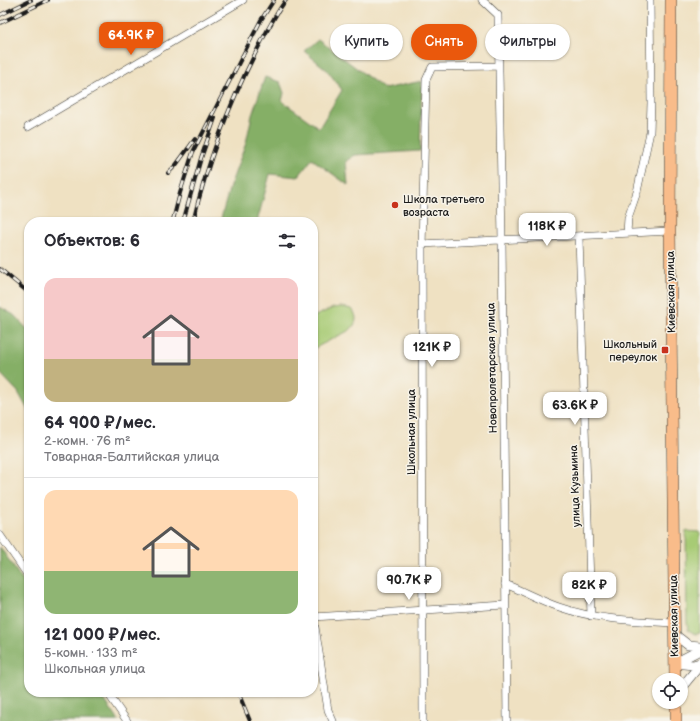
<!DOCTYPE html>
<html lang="ru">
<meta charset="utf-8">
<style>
body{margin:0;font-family:"Balsamiq Sans",sans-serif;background:#f2f2f3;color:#2b2b33;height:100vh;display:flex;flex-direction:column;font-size:15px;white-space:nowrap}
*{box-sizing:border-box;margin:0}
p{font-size:13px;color:#7c7c81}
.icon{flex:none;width:22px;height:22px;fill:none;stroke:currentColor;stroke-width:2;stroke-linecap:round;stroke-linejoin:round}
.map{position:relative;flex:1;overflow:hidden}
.drawer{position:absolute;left:24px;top:217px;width:294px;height:480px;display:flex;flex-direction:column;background:#fff;border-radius:16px;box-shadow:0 1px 3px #0004}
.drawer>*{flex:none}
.guide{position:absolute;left:330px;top:24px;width:310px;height:36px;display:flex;gap:8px}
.tools{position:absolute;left:652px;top:673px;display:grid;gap:8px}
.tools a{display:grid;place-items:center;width:36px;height:36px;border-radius:50%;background:#fff;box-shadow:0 1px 3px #0004;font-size:20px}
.price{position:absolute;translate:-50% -34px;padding:0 9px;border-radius:8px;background:#fff;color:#222;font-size:13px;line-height:26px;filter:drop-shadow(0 1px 2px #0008)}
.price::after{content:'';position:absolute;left:50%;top:24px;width:12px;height:9px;margin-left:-6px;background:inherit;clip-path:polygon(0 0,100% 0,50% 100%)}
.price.selected{background:#ea580c;color:#fff}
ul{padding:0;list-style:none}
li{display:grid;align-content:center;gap:8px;height:212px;padding:0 20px}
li+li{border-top:1px solid #e1e1e2}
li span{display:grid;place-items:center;height:124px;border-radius:12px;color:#555}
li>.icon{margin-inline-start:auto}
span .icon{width:72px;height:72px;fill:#fffc;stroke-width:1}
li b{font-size:17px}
h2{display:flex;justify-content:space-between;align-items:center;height:48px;padding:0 20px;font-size:17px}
.tag{padding:0 14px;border-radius:18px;background:#fff;box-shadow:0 1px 3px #0004;font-size:14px;line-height:36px}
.tag.selected{background:#ea580c;color:#fff}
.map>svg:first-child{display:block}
</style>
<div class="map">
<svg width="700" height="721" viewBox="0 0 700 721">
<rect width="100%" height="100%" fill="#f7f3e8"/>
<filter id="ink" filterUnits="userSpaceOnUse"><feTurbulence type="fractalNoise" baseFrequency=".025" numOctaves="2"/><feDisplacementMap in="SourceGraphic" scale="8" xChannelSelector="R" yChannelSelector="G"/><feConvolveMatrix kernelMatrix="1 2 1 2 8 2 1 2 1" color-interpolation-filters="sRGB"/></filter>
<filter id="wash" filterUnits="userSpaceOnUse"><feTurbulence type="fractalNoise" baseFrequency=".012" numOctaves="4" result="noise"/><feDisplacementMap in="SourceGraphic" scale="16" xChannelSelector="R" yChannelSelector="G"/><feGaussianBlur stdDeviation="0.9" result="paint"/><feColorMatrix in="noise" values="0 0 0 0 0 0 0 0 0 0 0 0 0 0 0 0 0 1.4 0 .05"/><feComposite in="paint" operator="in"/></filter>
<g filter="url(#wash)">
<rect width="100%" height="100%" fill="#efe1c2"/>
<!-- green -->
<path fill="#a7cb75" stroke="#627448" d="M341 307 352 309C358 317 357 323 350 330L313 349V317L333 308Z
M686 531 700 532V633L696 634 688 630 687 622Z"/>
<!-- forest -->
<path fill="#85af66" stroke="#506641" d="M318 39 384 89 422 81 420 151 355 155 346 161 348 185 312 159 298 177 270 174 257 222H220L230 186 246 143 252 115 265 77 280 82 284 93 282 101 319 128 342 90 327 70 304 51Z
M0 307 14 315 29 331V412L18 392 0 373Z
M0 547 29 590V692H99L119 721H0Z"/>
</g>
<g filter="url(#ink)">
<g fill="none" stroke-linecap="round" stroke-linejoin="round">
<!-- minor casing -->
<g stroke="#3c3a35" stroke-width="8">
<path id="minor" d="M482 0 498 15 502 240 507 721
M28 127 243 0
M627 233 628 218 637 192 650 132 651 103 650 0
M579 237 591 616
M422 244 670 231
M0 535 29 577
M505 584C523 591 541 601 559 607 596 620 636 621 674 623
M313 614 328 710 333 721
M313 617 505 605
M107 692 127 721
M423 721 422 248 426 80 432 67 499 66"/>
</g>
<!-- tertiary casing -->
<g stroke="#3c3a35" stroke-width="10">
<path id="tertiary" d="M674 634 688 645 700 646
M675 663 700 650
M675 663 693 665 700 663
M681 688 700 665"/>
</g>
<!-- primary casing -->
<g stroke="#3c3a35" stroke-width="12">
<path id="primary" d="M671 0 670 231 675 680
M676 702V721"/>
</g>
<!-- minor -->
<use href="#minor" stroke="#fff" stroke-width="7"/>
<!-- tertiary -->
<use href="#tertiary" stroke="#fff" stroke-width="9"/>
<!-- primary -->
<use href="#primary" stroke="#f9bc8a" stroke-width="11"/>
<!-- rail casing -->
<g stroke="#1c1c1c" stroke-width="4">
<path id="rail" d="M0 15 31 0
M0 23 48 0
M168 173 176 165 195 139
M173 220 180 193 193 152 261 20 274 0
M183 222 201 158 215 118
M193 222C207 164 227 109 254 56 264 37 273 17 286 0
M0 269 29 293
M238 692 250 721"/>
</g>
<!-- rail -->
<use href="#rail" stroke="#f7f3e8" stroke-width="2.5" stroke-dasharray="8" stroke-linecap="butt"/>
</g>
</g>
<!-- markers -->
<g fill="#c8321e" stroke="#f7f3e8" stroke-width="1.5">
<circle cx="395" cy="205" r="4"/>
<rect x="661" y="346" width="8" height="8" rx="2"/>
</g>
<g text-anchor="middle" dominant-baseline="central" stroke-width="3" stroke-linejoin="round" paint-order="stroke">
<!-- poi labels -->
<g font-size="11" fill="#1c1c1c" stroke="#f7f3e8" text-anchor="start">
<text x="403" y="199">Школа третьего<tspan x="403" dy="13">возраста</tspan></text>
<text x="657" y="344" text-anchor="end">Школьный<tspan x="657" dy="13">переулок</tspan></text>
</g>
<!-- street labels -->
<g font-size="11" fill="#1c1c1c" stroke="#f7f3e8">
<text transform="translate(671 292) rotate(-91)">Киевская улица</text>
<text transform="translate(492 368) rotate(-91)">Новопролетарская улица</text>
<text transform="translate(411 432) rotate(-90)">Школьная улица</text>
<text transform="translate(575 486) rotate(-92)">улица Кузьмина</text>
<text transform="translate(674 616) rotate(-91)">Киевская улица</text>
</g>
</g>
</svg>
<div class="tools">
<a><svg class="icon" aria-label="locate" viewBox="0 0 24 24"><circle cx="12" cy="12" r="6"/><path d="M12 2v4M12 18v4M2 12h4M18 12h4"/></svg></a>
</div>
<b class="price selected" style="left:131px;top:56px">64.9K ₽</b>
<b class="price" style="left:547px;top:247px">118K ₽</b>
<b class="price" style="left:432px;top:368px">121K ₽</b>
<b class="price" style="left:575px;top:426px">63.6K ₽</b>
<b class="price" style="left:409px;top:601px">90.7K ₽</b>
<b class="price" style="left:589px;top:606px">82K ₽</b>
<div class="guide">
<a class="tag">Купить</a>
<a class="tag selected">Снять</a>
<a class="tag">Фильтры</a>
</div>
<section class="drawer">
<h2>Объектов: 6<svg class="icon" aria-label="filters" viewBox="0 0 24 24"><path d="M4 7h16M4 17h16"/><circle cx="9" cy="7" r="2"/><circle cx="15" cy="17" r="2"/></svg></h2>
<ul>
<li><span style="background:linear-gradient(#f6c9c9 65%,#c2b280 0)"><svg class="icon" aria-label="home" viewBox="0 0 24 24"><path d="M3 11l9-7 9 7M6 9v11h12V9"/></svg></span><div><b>64 900 ₽/мес.</b><p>2-комн. · 76 m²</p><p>Товарная-Балтийская улица</p></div></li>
<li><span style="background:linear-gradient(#ffd9b3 65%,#8fb573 0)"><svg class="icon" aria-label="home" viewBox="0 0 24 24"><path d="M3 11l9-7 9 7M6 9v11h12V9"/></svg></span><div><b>121 000 ₽/мес.</b><p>5-комн. · 133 m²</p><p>Школьная улица</p></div></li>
</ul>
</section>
</div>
